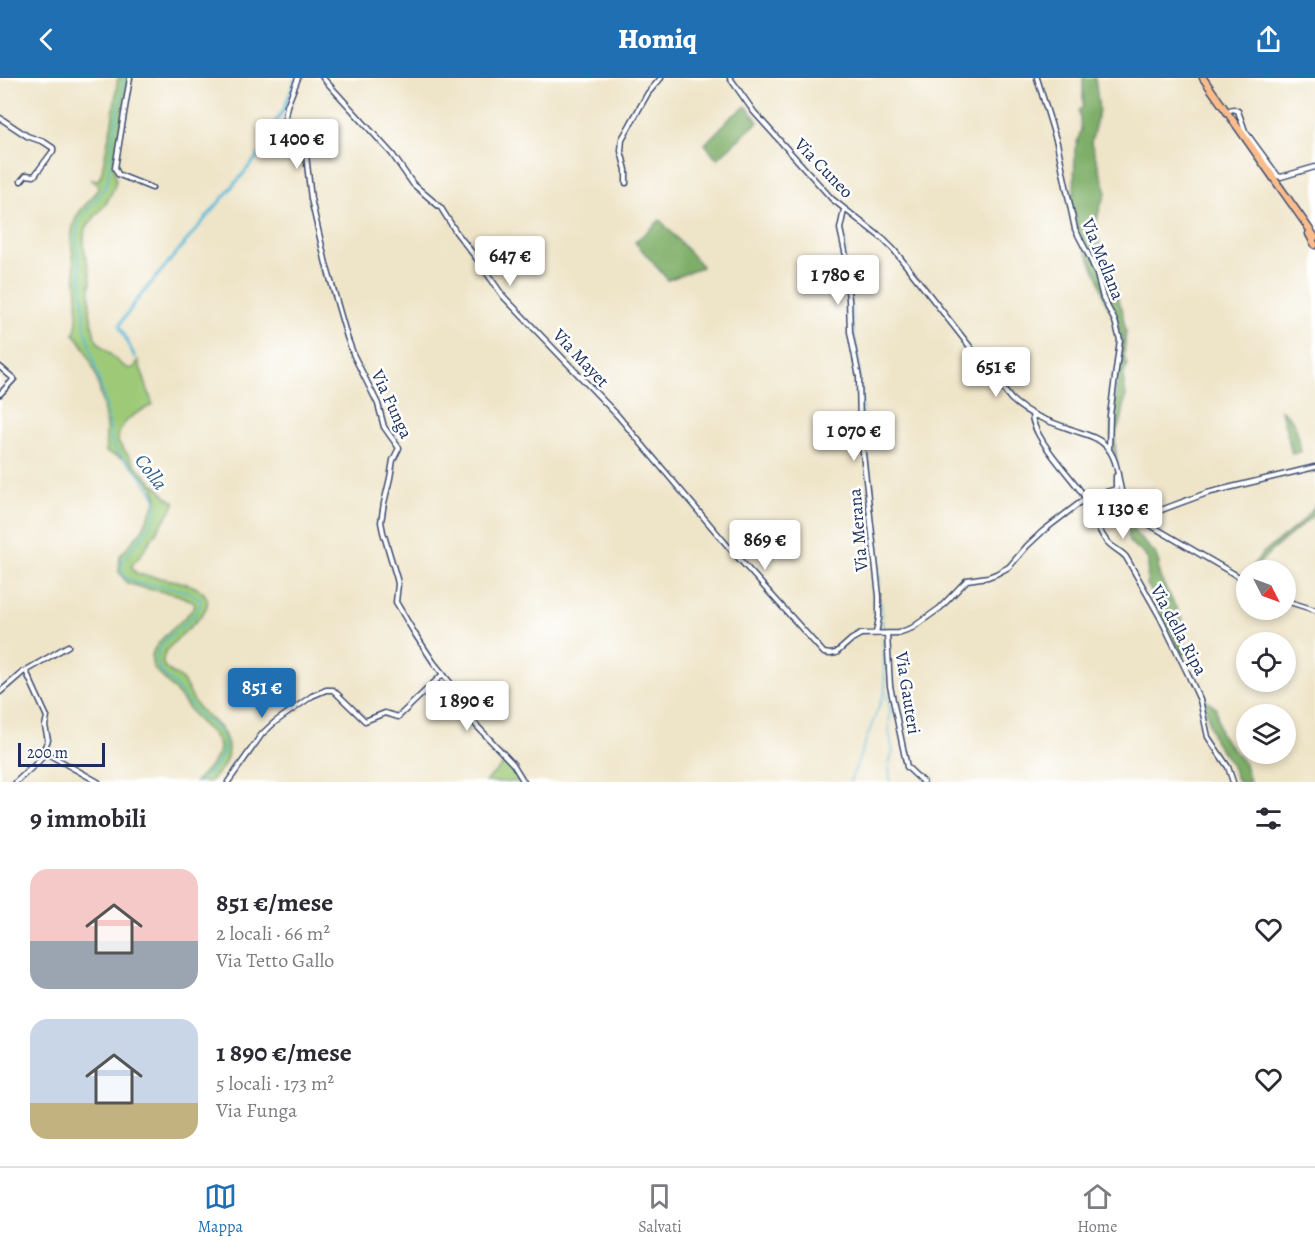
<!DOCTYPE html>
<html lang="it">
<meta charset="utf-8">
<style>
body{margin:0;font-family:Alegreya,serif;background:#f7f7f7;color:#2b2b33;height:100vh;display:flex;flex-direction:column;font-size:22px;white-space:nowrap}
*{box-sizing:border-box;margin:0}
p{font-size:20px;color:#7c7c81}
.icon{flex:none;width:33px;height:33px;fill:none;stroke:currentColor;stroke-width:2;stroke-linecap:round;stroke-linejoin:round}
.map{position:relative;height:704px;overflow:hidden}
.sheet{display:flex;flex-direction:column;background:#fff;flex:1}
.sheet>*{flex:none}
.needle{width:39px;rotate:132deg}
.tools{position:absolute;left:1236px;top:482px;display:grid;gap:12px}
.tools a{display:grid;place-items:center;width:60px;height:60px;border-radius:50%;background:#fff;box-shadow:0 3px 9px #0003;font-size:30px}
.scale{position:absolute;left:18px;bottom:15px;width:87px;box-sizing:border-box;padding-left:6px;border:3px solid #1b2f5e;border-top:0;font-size:16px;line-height:21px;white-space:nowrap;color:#1b2f5e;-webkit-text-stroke:4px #fff;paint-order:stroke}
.price{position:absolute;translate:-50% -51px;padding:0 14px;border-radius:6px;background:#fff;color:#222;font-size:20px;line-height:39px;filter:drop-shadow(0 2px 3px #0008)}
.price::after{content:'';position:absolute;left:50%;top:36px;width:18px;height:14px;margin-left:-9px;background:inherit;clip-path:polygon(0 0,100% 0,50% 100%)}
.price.on{background:#1f6fb2;color:#fff}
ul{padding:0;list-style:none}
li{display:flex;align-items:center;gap:18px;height:150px;padding:0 30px}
li span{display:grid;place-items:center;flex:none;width:168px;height:120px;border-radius:18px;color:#555}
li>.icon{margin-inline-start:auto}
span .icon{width:72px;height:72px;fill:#fffc;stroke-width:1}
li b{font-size:26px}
h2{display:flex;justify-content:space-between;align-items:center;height:72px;padding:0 30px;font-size:26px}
header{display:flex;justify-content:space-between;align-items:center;height:78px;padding:0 30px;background:#1f6fb2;color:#fff;font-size:27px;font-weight:800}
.tabs{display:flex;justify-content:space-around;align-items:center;height:84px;border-top:2px solid #e1e1e2;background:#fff;font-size:16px;color:#7c7c81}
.tabs a{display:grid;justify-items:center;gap:3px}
.tabs .on{color:#1f6fb2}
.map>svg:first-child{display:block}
</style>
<header><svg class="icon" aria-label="back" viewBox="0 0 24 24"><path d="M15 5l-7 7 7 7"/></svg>Homiq<svg class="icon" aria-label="share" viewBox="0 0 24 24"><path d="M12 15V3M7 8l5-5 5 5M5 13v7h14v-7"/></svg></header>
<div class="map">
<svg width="1315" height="704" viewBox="0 0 1315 704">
<rect width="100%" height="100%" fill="#fff"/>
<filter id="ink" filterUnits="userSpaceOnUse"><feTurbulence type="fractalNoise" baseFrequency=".0167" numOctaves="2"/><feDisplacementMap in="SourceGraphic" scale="12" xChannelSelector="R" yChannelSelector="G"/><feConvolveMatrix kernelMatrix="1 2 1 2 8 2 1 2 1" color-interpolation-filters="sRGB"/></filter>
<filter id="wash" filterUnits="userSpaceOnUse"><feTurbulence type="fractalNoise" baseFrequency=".008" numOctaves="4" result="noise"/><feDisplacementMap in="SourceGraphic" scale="24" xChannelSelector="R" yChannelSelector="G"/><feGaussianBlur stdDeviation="1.35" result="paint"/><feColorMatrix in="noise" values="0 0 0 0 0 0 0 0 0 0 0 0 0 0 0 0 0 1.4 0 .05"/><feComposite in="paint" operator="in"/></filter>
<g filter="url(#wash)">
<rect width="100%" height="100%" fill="#eee4c7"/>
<!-- green -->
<path fill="#9eca77" stroke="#5c7c6a" stroke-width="1.5" d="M118 0H128L117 71 114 85 116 103 114 110 107 124 85 151 84 158V169L91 201 90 209V234L95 260 101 268 122 287 129 291 135 289 138 282 153 327C137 334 117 344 118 364L139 391 168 420 175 424V426L140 478 132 487V490L137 496C154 500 197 502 206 518 218 540 154 566 164 588 167 593 177 596 182 602 189 610 191 621 198 629 203 635 210 640 215 645 229 657 232 675 222 690 218 695 213 699 210 704H195C203 696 219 681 219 670 219 657 203 649 196 640 191 634 187 628 182 621 173 610 163 600 154 590 141 566 187 545 195 527L193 523 175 516 148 511 127 505 119 494 120 478 143 451 157 420 151 407 127 382 106 374C105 366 106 358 106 350 104 324 93 274 74 256 82 235 74 186 71 163 72 153 73 143 79 135 85 125 95 120 99 108L91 102H98L101 97 112 44Z
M507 683 522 704H485Z"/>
<!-- forest -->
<path fill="#7eae68" stroke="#4c6e63" stroke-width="1.5" d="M1083 0H1095L1099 32 1091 65 1106 111V116L1100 129 1095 151 1117 211 1118 222 1122 230 1124 244 1126 252 1124 277 1127 288 1123 298 1126 318 1121 344 1116 353 1115 366 1117 386 1112 366 1111 347 1122 265 1118 248 1104 220 1100 204 1078 155 1069 120 1070 118 1074 116 1075 71 1081 52 1079 32 1083 29Z
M746 28 758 44 717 81 705 66 731 39Z
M660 142 702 188V189L668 202 635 164Z
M1281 332C1296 340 1299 358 1301 374L1292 376Z
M1315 427V436L1269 475 1253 492H1249C1254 486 1259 480 1264 474 1277 463 1310 441 1315 427Z
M1125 433 1136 456 1155 475 1159 485 1158 491 1160 499 1183 543C1185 550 1183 550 1179 554L1178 557 1187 576 1181 577 1170 553 1153 525 1152 515 1147 506 1148 482 1144 476 1129 464 1128 459 1129 454 1123 441Z
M1203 619 1216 630 1220 655 1227 665 1245 686 1250 704H1238L1231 686 1215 664 1210 649Z"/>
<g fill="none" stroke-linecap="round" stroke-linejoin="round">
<!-- stream -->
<path stroke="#58b8d7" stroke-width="1.5" d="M124 0 111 72 108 101 105 110 82 138 78 147 76 160 82 208 85 250 107 331 113 369 124 381 136 392 154 417 157 425 156 434 148 451 122 483V491L124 499C129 501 133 504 138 505 158 510 183 507 200 521 200 524 200 528 199 530 191 548 155 559 157 583 158 594 169 600 176 608 184 617 190 628 199 637 205 643 214 647 220 654 233 674 212 692 199 704
M842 148 847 176
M848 190 854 254 860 295
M861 309 863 343 875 437 880 507
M881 524 883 551
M883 560 885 613 890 631 889 653 893 674 889 686 890 704
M850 704 884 615"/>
<!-- canal -->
<path stroke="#58b8d7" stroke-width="3" d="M238 102 262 73 277 42 283 33 296 0
M120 246 136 223 237 103
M120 249 135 279"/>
</g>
</g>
<g filter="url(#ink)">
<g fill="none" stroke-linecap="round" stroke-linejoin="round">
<!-- minor casing -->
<g stroke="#3b4a6e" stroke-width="7">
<path id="minor" d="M130 0 115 90 118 96 122 98 152 110
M298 0 287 28 285 40 305 68 311 121 326 186 347 259 354 278 378 326 384 349 399 370 393 382 390 400 384 425 381 444 383 454 397 501 398 506 396 524 415 556 434 585 461 618 476 647 513 686 524 704
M323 0 392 76 413 106 441 130 456 154 477 181 503 218 618 338 732 473 824 575 830 576 836 575 852 561 861 556 898 555 912 550 940 530 967 502 988 499 996 496 1009 489 1027 468 1043 453 1086 420 1116 411
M730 0 754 34 832 121 883 161 894 172 1011 321C1028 337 1050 344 1073 352 1084 356 1098 359 1106 368 1124 388 1114 417 1133 437L1246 503
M1037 0 1057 65 1075 151 1089 178 1097 196 1103 220 1115 243 1120 262 1110 337 1109 372
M1227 33 1233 31 1238 33 1245 53 1278 98 1281 99 1315 89
M0 40 27 58 44 64 53 70V73L35 97 34 98 26 97 21 103
M626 105V92L621 73 622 61 648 15 661 0
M844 132 840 151 846 178V196L849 221 850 254 859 299 860 349 879 518V540L876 555
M0 289 14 301 0 316
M1032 336C1032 359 1069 396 1082 415 1091 429 1095 447 1105 461 1110 469 1120 472 1126 479L1160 539 1187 594 1200 622 1208 659 1228 689 1233 704
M1116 398V411L1119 424 1124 426
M1129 432 1145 438 1207 415 1315 389
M1145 438 1155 448
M1286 523 1315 532
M887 556 890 608 907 689 923 704
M0 614 23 594 68 568
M46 675 98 704
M16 704 39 683 46 675 44 671 48 662 45 648 47 639 26 593
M228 704 262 656 275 644 312 618 326 612H333L365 643 385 635 398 639 443 596"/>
</g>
<!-- major casing -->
<g stroke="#3b4a6e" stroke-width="9">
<path id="major" d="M1203 0 1315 159
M1309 156 1315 167"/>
</g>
<!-- minor -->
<use href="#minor" stroke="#fff" stroke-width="4"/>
<!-- major -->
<use href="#major" stroke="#fabc8b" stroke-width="6"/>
</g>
</g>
<g text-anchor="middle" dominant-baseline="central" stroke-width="5" stroke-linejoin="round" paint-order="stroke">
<!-- street labels -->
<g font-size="18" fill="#1b2f5e" stroke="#fff">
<text transform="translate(824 90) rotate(46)">Via Cuneo</text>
<text transform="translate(1103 181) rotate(68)">Via Mellana</text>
<text transform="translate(581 280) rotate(47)">Via Mayet</text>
<text transform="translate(392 326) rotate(65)">Via Funga</text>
<text transform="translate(858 452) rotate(-95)">Via Merana</text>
<text transform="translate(1179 552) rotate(62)">Via della Ripa</text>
<text transform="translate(908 615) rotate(81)">Via Gauteri</text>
</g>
<!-- water labels -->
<g font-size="20" font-style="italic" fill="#305f88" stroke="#fff">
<text transform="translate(151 394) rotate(53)">Colla</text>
</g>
</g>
</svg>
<div class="tools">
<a><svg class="needle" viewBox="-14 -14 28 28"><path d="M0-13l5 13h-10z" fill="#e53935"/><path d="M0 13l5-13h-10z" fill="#7c7c81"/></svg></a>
<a><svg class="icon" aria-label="locate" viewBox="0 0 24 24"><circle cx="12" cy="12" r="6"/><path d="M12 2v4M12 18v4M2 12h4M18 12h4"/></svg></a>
<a><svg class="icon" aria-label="layers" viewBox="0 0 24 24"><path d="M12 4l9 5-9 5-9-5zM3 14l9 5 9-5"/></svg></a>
</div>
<div class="scale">200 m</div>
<b class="price" style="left:297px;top:92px">1 400 €</b>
<b class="price" style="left:510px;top:209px">647 €</b>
<b class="price" style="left:838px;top:228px">1 780 €</b>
<b class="price" style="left:996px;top:320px">651 €</b>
<b class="price" style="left:854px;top:384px">1 070 €</b>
<b class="price" style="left:1123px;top:462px">1 130 €</b>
<b class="price" style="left:765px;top:493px">869 €</b>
<b class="price on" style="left:262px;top:641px">851 €</b>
<b class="price" style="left:467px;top:654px">1 890 €</b>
</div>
<section class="sheet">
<h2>9 immobili<svg class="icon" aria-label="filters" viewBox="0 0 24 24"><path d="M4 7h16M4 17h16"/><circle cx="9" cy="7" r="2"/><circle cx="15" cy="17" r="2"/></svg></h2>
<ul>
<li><span style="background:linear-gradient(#f6c9c9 60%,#9aa5b1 0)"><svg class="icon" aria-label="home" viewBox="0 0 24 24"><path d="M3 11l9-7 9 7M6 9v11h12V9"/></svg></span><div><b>851 €/mese</b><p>2 locali · 66 m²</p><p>Via Tetto Gallo</p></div><svg class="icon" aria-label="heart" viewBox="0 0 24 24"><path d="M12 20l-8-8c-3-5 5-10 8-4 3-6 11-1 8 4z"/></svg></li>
<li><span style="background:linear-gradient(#c9d6e8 70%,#c2b280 0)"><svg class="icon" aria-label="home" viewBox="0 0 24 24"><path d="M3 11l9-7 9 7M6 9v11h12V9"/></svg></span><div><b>1 890 €/mese</b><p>5 locali · 173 m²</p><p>Via Funga</p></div><svg class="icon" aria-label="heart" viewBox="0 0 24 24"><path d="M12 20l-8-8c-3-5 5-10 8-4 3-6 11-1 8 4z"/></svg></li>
</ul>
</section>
<nav class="tabs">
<a class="on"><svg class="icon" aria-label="map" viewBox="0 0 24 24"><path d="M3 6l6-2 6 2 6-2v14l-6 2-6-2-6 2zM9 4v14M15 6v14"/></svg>Mappa</a>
<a><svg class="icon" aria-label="saved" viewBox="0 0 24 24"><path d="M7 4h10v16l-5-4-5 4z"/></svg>Salvati</a>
<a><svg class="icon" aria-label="home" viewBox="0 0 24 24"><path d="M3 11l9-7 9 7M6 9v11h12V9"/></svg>Home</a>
</nav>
